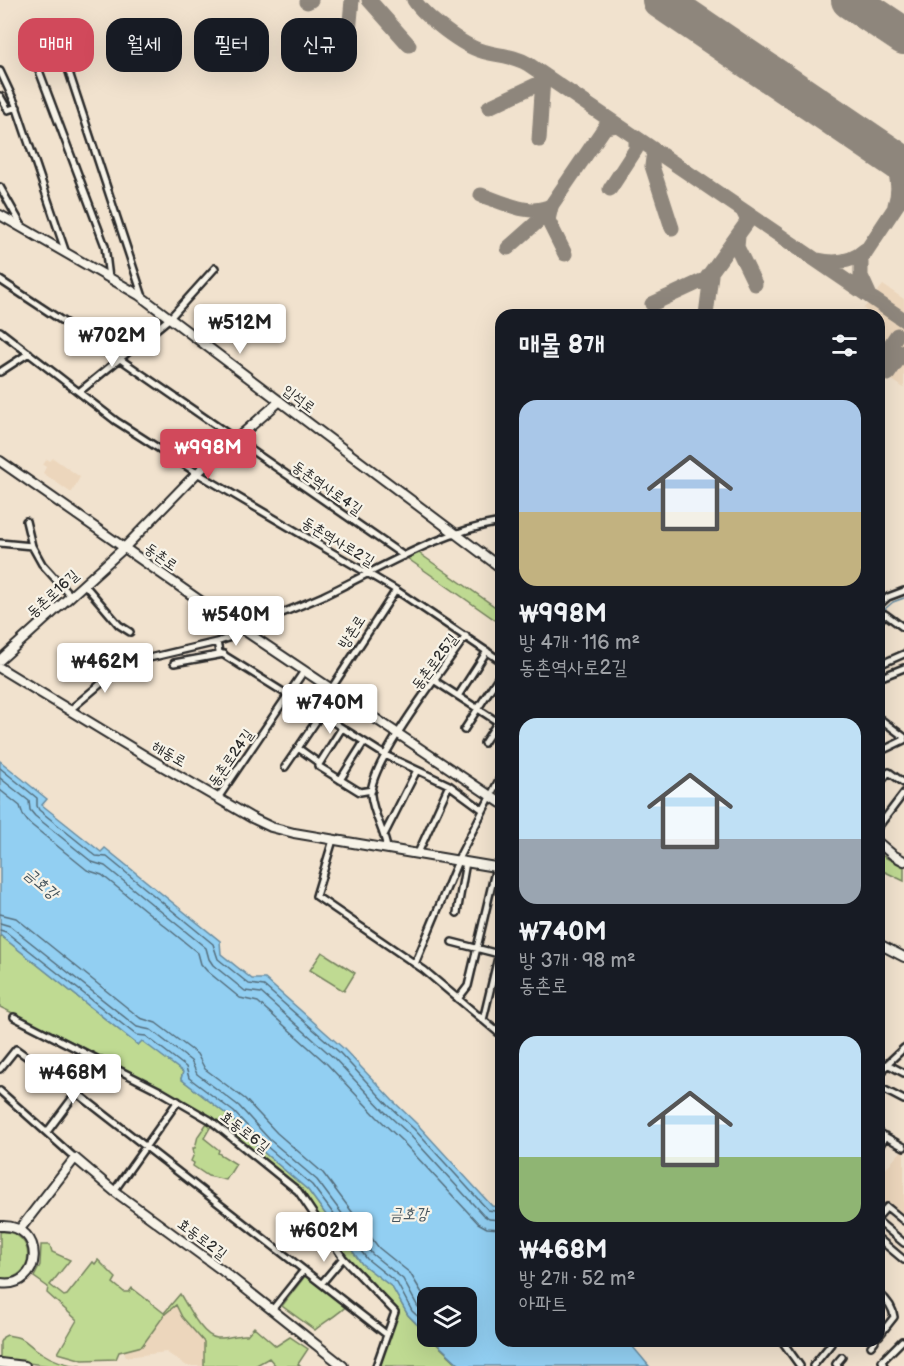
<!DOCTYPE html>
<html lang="ko">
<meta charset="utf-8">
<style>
body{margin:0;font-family:"Balsamiq Sans","Poor Story",sans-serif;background:#242831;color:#f1f3f6;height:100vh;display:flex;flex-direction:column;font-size:22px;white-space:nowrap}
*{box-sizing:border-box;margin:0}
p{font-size:20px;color:#9ea1a6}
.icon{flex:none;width:33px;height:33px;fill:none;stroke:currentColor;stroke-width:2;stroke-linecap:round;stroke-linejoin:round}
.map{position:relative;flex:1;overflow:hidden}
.sheet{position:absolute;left:495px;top:309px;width:390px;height:1038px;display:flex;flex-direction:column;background:#171b24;border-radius:18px;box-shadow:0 6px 24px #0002}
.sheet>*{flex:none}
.hud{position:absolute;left:18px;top:18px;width:387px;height:54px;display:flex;gap:12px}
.fabs{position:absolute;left:417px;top:1287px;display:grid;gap:12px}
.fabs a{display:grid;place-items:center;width:60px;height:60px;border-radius:12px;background:#171b24;box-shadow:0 6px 24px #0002;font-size:30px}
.price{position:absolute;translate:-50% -51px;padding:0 14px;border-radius:6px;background:#fff;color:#222;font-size:20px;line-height:39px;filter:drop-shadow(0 2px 3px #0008)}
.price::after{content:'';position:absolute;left:50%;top:36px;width:18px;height:14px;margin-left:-9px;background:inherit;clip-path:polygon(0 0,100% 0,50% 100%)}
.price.selected{background:#d1495b;color:#fff}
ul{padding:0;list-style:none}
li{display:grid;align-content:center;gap:12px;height:318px;padding:0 24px}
li span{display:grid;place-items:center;height:186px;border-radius:18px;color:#555}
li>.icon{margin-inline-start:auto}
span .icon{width:108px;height:108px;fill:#fffc;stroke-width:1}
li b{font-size:26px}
h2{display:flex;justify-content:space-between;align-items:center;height:72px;padding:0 24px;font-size:26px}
.chip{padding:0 21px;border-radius:18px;background:#171b24;box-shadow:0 6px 24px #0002;font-size:21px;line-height:54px}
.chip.selected{background:#d1495b;color:#fff}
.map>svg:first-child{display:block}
</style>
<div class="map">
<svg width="904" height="1366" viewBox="0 0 904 1366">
<rect width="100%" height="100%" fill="#f1e2ce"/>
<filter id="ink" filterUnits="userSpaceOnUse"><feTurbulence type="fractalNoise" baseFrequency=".0167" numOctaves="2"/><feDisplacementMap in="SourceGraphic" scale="12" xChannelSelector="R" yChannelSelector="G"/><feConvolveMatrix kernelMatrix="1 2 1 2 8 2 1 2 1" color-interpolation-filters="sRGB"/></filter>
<g filter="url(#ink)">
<!-- built -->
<path fill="#ecd6bc" d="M883 285 904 299V388L879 371V315H868L864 308Z
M53 458 80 477 72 492H70L43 473 46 467 43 465 47 459 50 461Z
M904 1148V1217L879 1199V1176Z
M176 1305 182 1317 204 1342V1366H187L166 1352 126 1357 124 1351 142 1346 165 1314Z"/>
<!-- green -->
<path fill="#bfda92" stroke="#75825e" stroke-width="1.5" d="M416 551 501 611V624L404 556Z
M879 854 904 867V881L879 869Z
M0 935 138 1045 142 1040 183 1072 181 1079 230 1117 261 1150 308 1190 362 1264 392 1287 408 1315 428 1336 460 1366H380L397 1311 382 1293 343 1258 300 1190 235 1137 158 1088 83 1047 0 1007Z
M322 952 355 973 344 991 310 970Z
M207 1123 211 1126 204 1138 219 1150 218 1153 236 1164 226 1180 208 1176 193 1166 194 1163 191 1161 194 1154 193 1148H195L198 1136Z
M0 1232C38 1229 36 1283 0 1278Z
M41 1245H50L52 1252 70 1260 50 1285 64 1296 67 1295 93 1262 95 1264 98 1260 116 1278 113 1283 124 1292H129L132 1288 164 1313 180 1294C187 1305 202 1337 217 1338 227 1339 237 1334 247 1335L254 1327 276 1346 290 1337 308 1349 298 1364 300 1366H276L269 1358 255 1366H204V1342L182 1317 176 1305 165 1314 142 1346 119 1352 116 1359 83 1360 58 1353 77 1320 47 1293 48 1287 34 1277 40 1265Z
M305 1276 346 1306C342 1312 323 1323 315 1330L282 1306Z
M7 1335C30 1339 23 1342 40 1352 52 1360 67 1365 81 1366H50L0 1359V1342L3 1337Z"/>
<!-- water -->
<path fill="#92cff2" stroke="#698da2" stroke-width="1.5" d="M0 761 47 799 42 805 101 852 105 848 220 941 221 954 252 979H265L343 1048 393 1101 418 1125 492 1206 501 1207V1341H628L649 1366H461L430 1337 466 1336V1298H428L427 1334 408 1315 392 1287 362 1264 308 1190 261 1150 230 1117 181 1079 183 1072 142 1041 138 1045 0 935Z"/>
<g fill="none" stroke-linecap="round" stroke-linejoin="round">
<!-- shore -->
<path stroke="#546d7b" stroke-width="1.5" d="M0 768 37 798V806L39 810 96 856 107 857 213 944 218 959 249 984 264 986 339 1052 389 1106 414 1129 488 1210 501 1212
M0 778 29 801 30 810 35 816 92 862 105 866 206 948 209 959 213 965 245 991 261 993 334 1058 384 1111 409 1134 483 1215 489 1219 501 1220
M0 790 20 806 23 815 29 823 87 870 102 875 198 953 201 964 207 971 240 998 258 1002 327 1064 377 1117 402 1141 478 1223 487 1228 501 1229
M0 914 16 918 140 1018 156 1023 197 1054 205 1069 245 1099 277 1133 323 1173 379 1248 410 1273 428 1303
M0 923 10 926 137 1027 151 1030 191 1061 197 1074 239 1106 270 1140 317 1180 372 1254 403 1279 418 1307 428 1315
M0 930 6 932 136 1035 146 1036 186 1067 189 1078 234 1112 265 1145 312 1185 367 1259 397 1283 412 1311 428 1326"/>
<!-- stream -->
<path stroke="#698da2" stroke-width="1.5" d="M879 614 893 602 904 598"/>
<!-- taxiway -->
<path stroke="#8e867c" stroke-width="15" d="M369 0 409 45
M414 0C425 17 463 46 482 51 498 56 513 55 528 64L904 320
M307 2 311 0
M347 54 352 0
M489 107 540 83 551 80
M539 140 543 78 542 74
M882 150C896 166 902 184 895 205
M663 156 658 155 653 158 652 166 672 228
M610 189 636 149V138
M481 195C503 202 531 218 552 205
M551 207 548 220 565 254
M738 236 737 247 755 284
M508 248 544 216 605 127 617 125
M818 260C835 264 852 262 865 250
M870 296 861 276V259L904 194
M652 304 706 279 748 221 743 211
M706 315 711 275
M879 362 897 335
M888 374 904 351"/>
<!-- runway -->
<path stroke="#8e867c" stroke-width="38" d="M661 0 904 165
M850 0 904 36"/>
<!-- street casing -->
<g stroke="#2b2b2b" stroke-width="10">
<path id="street" d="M0 71 15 103 66 253
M0 96 8 110 17 107
M0 187 22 226
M109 278 105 246 29 44 32 41 51 47 64 57 143 297
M0 280 120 359 404 556
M0 331 116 421 197 473 396 590 501 661
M0 372 29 353
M79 392 170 318 215 268
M26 521 32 546
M0 543 32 546 42 564 71 596
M84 584 119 625 130 632
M879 605 888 597 904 591
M879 621 885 614 904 628
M242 629C269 618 296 608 323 596 380 569 438 532 501 522
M217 642 228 638 237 626
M174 663 224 654
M879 665 904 654
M879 678 904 668
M435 681 501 724
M331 689 396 590
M291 691 339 726 385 755 449 785 483 810
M458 696 487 651
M71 709 124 664 217 642 219 652 288 695
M879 718 904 737
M342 728 318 766 360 792 372 790
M464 730 501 673
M484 743 501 717
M879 752 904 740
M319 763 298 748 321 714
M285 767 298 748
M340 780 364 742
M879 784 889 772 904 783
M218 798 304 671
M879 826 904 793
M384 835 417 770
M333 840 316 896 424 970 501 1035
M387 848C384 830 373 814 371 795 369 763 445 666 466 636
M418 853 449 785
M457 861 501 776
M457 913 466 862
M452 942 499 954
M415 964 458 861
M458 999 468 986 496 867
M14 1017 160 1091 210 1120 298 1191 343 1258 395 1312 376 1366
M483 1020 501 945
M887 1064 904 1073
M0 1069 16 1049 77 1093 386 1334
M879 1078 887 1064 904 1048
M879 1087 904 1100
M0 1091 75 1158
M47 1132 101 1060
M879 1133 904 1147
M879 1147 885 1136
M114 1191 178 1101
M879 1216 887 1207 904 1221
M879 1222 904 1243
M879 1239 904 1260
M322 1283 343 1258
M879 1293C886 1299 893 1307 894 1317L879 1336
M272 1310 304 1270
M782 1341 800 1366
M871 1346 875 1341
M813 1366 831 1344 829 1341
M838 1366 836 1364 842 1357
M884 1366 882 1361 902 1341"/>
</g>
<!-- secondary casing -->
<g stroke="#2b2b2b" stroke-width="12">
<path id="secondary" d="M0 215 139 295 501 568
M0 461 199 600 501 803
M0 660 124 548 197 473 280 401
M0 668 150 759 252 818 271 827 294 833 501 868
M879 843 893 855 904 861
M879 944 904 957
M0 1226C47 1223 43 1290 0 1283
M20 1229 75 1158 114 1191 223 1271 343 1366
M0 1363 25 1366"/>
</g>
<!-- street -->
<use href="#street" stroke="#f7f3e8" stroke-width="5"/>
<!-- secondary -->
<use href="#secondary" stroke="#f7f3e8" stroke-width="8"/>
</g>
</g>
<g text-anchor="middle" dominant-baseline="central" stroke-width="4.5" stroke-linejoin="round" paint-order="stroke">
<!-- street labels -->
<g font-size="15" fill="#2b2b2b" stroke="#f7f3e8">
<text transform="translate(299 399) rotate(37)">입석로</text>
<text transform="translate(327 488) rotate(35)">동촌역사로4길</text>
<text transform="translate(338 542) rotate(31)">동촌역사로2길</text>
<text transform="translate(161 557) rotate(35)">동촌로</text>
<text transform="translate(53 594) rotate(-42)">동촌로16길</text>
<text transform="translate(352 632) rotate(-57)">방촌로</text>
<text transform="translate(435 662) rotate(-53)">동촌로25길</text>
<text transform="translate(169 754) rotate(30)">해동로</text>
<text transform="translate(231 758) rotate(-55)">동촌로24길</text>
<text transform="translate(245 1132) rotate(38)">효동로6길</text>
<text transform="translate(202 1239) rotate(37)">효동로2길</text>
</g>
<!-- water labels -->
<g font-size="16" font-style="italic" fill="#45545d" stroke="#f7f3e8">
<text transform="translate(41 884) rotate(41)">금호강</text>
<text x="409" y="1214">금호강</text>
</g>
</g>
</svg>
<div class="fabs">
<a><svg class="icon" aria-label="layers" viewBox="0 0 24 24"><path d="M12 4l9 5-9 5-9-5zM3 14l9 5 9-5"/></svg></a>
</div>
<b class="price" style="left:240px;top:355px">₩512M</b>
<b class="price" style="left:112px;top:368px">₩702M</b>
<b class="price selected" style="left:208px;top:480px">₩998M</b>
<b class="price" style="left:236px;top:647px">₩540M</b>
<b class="price" style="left:105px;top:694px">₩462M</b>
<b class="price" style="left:330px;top:735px">₩740M</b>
<b class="price" style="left:73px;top:1105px">₩468M</b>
<b class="price" style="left:324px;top:1263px">₩602M</b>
<div class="hud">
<a class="chip selected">매매</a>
<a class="chip">월세</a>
<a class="chip">필터</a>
<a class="chip">신규</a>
</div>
<section class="sheet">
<h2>매물 8개<svg class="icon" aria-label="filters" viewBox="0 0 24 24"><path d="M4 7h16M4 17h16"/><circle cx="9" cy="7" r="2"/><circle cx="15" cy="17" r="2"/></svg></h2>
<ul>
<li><span style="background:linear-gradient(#a9c7e8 60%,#c2b280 0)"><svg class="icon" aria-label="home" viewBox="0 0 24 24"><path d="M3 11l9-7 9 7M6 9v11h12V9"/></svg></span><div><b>₩998M</b><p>방 4개 · 116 m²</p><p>동촌역사로2길</p></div></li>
<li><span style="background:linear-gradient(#bfe0f5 65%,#9aa5b1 0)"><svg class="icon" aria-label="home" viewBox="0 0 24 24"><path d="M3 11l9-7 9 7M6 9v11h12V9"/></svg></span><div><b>₩740M</b><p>방 3개 · 98 m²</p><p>동촌로</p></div></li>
<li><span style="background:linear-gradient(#bfe0f5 65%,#8fb573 0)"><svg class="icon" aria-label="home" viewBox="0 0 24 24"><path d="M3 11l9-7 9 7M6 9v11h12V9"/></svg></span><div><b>₩468M</b><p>방 2개 · 52 m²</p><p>아파트</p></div></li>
</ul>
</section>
</div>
